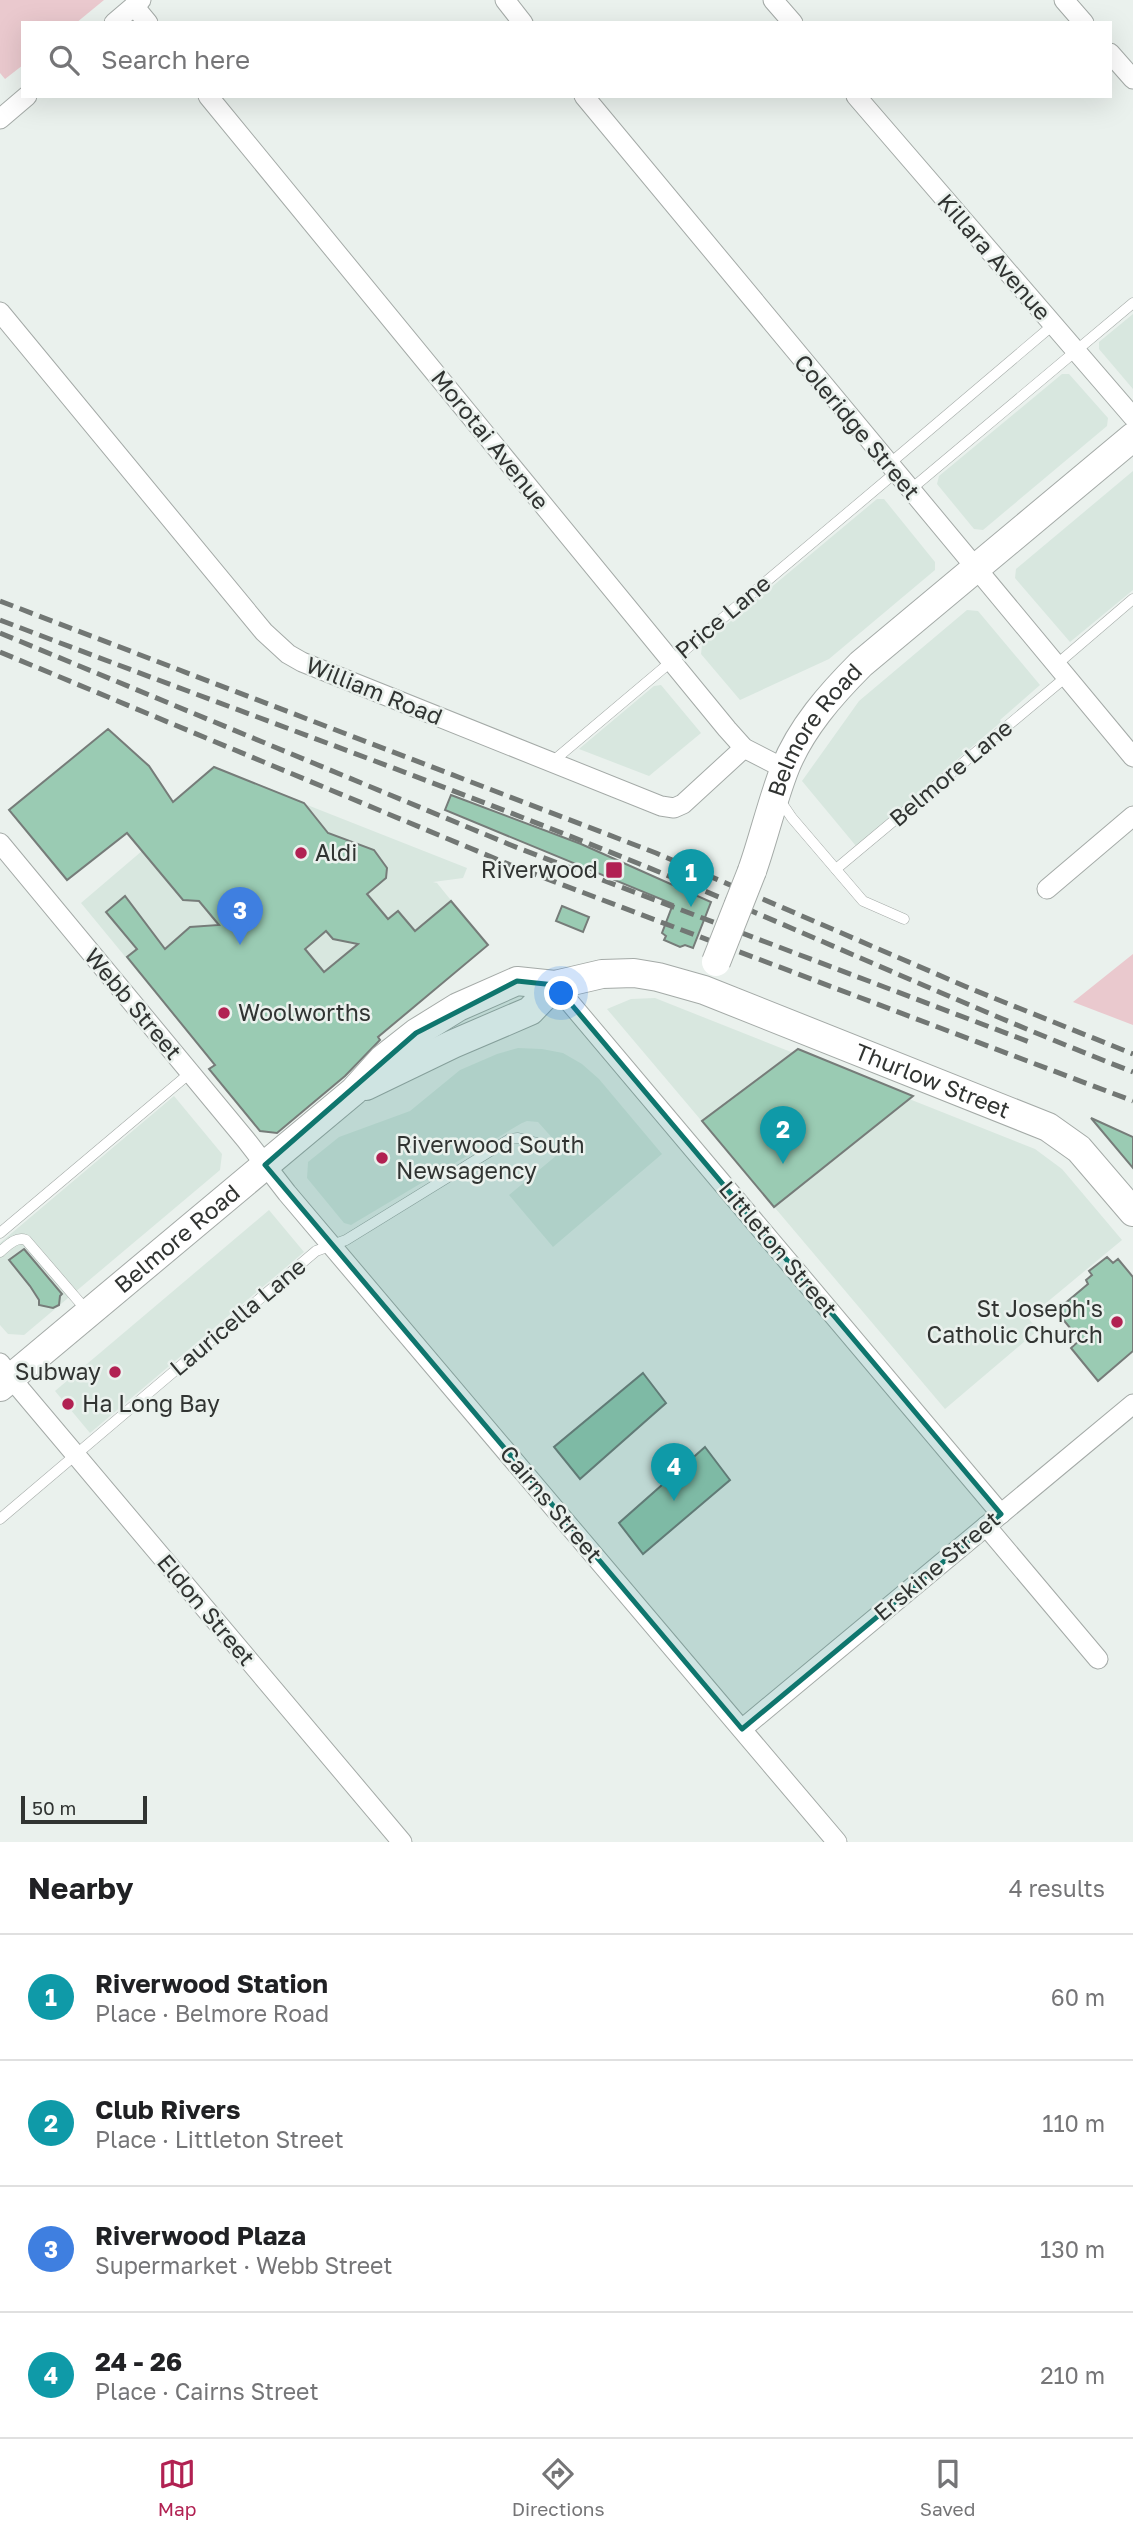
<!DOCTYPE html>
<html lang="en">
<head>
<meta charset="utf-8">
<style>
  body { margin:0; font-family:"Golos Text",sans-serif; background:#f6f6f6; color:#202124 }
  .scale { position:absolute; left:21px; bottom:18px; width:126px; box-sizing:border-box; padding-left:7px; border:4px solid #313432; border-top:0; font-size:19px; line-height:24px; white-space:nowrap; color:#313432; -webkit-text-stroke:5px #eaf1ed; paint-order:stroke }
  .you { position:absolute; left:562px; top:994px; width:24px; height:24px; margin:-18px; border:5px solid #fff; border-radius:50%; background:#1a73e8; box-shadow:0 0 0 10px #1a73e833 }
  .badge { display:grid; place-items:center; width:46px; height:46px; border-radius:50%; background:#b12152; color:#fff; font-size:23px; font-weight:700 }
  .pin { position:absolute; translate:-50% -58px; filter:drop-shadow(0 2px 4px #0008) }
  .pin::after { content:''; position:absolute; top:37px; width:24px; height:21px; background:inherit; clip-path:polygon(0 0,100% 0,50% 100%) }
  .list { margin:0; padding:0; list-style:none }
  h2 { display:flex; justify-content:space-between; align-items:center; height:91px; margin:0; padding:0 28px; font-size:30px }
  h2 small { font-size:23px; font-weight:400; color:#757577 }
  .list li { display:grid; grid-template-columns:46px 1fr auto; gap:21px; align-items:center; box-sizing:border-box; height:126px; padding:0 28px; border-top:2px solid #e0e0e0 }
  .list b { display:block; font-size:26px; white-space:nowrap }
  .list p { margin:0; font-size:23px; white-space:nowrap; color:#757577 }
  .list em { font-size:23px; font-style:normal; color:#757577 }
  .icon { flex:none; width:38px; height:38px; fill:none; stroke:currentColor; stroke-width:2; stroke-linecap:round; stroke-linejoin:round }
  .map { position:relative; flex:none; width:1133px; height:1842px; overflow:hidden }
  .search { position:absolute; background:#fff; box-shadow:0 7px 28px #0002; left:21px; right:21px; top:21px; height:77px; display:flex; align-items:center; gap:18px; box-sizing:border-box; padding:0 24px; border-radius:0px; color:#757577; font-size:26px }
  .sheet { height:595px; background:#fff }
  nav { display:flex; justify-content:space-around; align-items:center; box-sizing:border-box; height:98px; border-top:2px solid #e0e0e0; background:#fff; font-size:19px; color:#757577 }
  nav a { display:grid; justify-items:center; gap:4px }
  nav .on { color:#b12152 }
  .map>svg:first-child { display:block }
  .built { fill:#d8e7df }
  .green { fill:#eac9ce }
  .building { fill:#9acbb3; stroke:#767c79; stroke-width:2; fill-rule:evenodd }
  .lines { fill:none; stroke-linecap:round; stroke-linejoin:round }
  .lane-casing { stroke:#a4aaa7; stroke-width:11 }
  .street-casing { stroke:#a4aaa7; stroke-width:21 }
  .secondary-casing { stroke:#a4aaa7; stroke-width:30 }
  .lane { stroke:#fff; stroke-width:10 }
  .street { stroke:#fff; stroke-width:19 }
  .secondary { stroke:#fff; stroke-width:28 }
  .rail { stroke:#727774; stroke-width:5; stroke-dasharray:14 7; stroke-linecap:butt }
  .secondary-bridge-casing { stroke:#a4aaa7; stroke-width:30; stroke-linecap:butt }
  .secondary-bridge { stroke:#fff; stroke-width:28 }
  .marked { fill:#0f766e; fill-opacity:0.2; stroke:#0f766e; stroke-width:5; stroke-linejoin:round }
  .poi-dot { fill:#b12152; stroke:#eaf1ed; stroke-width:2.5 }
  .labels { text-anchor:middle; stroke-width:5; stroke-linejoin:round; paint-order:stroke }
  .street-label { font-size:23px; fill:#313432; stroke:#eaf1ed }
  .poi-label { font-size:23px; fill:#313432; stroke:#eaf1ed; text-anchor:start }
</style>
</head>
<body>
<div class="map">
<svg width="1133" height="1842" viewBox="0 0 1133 1842">
  <rect width="100%" height="100%" fill="#eaf1ed"/>
  <g class="built">
    <path d="M1133,314V389L1099,349V342Z"/>
    <path d="M1062,374H1069L1108,418L1107,426L983,530L974,529L937,484L939,476Z"/>
    <path d="M1133,471V590L1070,642L1015,578L1016,569Z"/>
    <path d="M877,499H884L935,562V570L829,659L740,700L701,654L702,645Z"/>
    <path d="M967,610L978,611L1040,685L1000,720L1001,722L856,846L802,781L859,701Z"/>
    <path d="M661,685L701,733L649,776L579,749L654,686Z"/>
    <path d="M231,775L467,868L463,878L433,882L437,883L483,940L263,1124L81,903Z"/>
    <path d="M655,998L1035,1149L1062,1169L1122,1240L1028,1318L1038,1330L945,1409L607,1009L631,999Z"/>
    <path d="M518,1048L542,1049L563,1053L582,1064L599,1079L662,1154L553,1247L509,1195L563,1150L538,1122L527,1121L522,1123L351,1225L344,1223L307,1178L308,1162L339,1137L410,1111L460,1070L497,1054Z"/>
    <path d="M174,1096L222,1154L220,1170L24,1335L8,1334L0,1325V1243Z"/>
    <path d="M269,1210L304,1252L90,1433L55,1391Z"/>
  </g>
  <g class="green">
    <path d="M0,0H104L76,23H23V65L5,79L0,73Z"/>
    <path d="M1133,954V1025L1073,1002Z"/>
  </g>
  <g class="building">
    <path d="M108,729L149,766L173,802L214,767L304,803L328,833L374,850L387,868L386,878L367,894L388,919L398,911L415,931L451,901L488,945L378,1037L380,1040L345,1076L277,1133L260,1131L209,1069L215,1065L127,957L137,949L106,912L125,896L165,949L190,927L219,925L199,901L183,900L127,833L67,880L9,810ZM326,931L333,939L358,944L324,972L305,949Z"/>
    <path d="M451,795L581,844L711,902L693,948L685,945L680,947L664,940L666,936L662,933L673,904L445,810Z"/>
    <path d="M562,906L589,917L583,932L556,921Z"/>
    <path d="M798,1049L913,1096L774,1207L702,1121Z"/>
    <path d="M1091,1118L1133,1137V1168Z"/>
    <path d="M24,1249L62,1294L60,1296L59,1305L53,1308L39,1305V1300L30,1286L9,1260Z"/>
    <path d="M1107,1257L1113,1263L1118,1259L1133,1277V1351L1098,1381L1071,1348L1080,1340L1056,1311L1088,1284L1086,1280L1092,1275L1089,1271Z"/>
    <path d="M643,1373L666,1403L580,1479L554,1447Z"/>
    <path d="M705,1447L730,1480L643,1554L619,1523Z"/>
  </g>
  <g class="lines">
    <g class="lane-casing">
      <g id="lane">
        <path d="M888,465L1053,325"/>
        <path d="M910,490L1133,303"/>
        <path d="M1056,665L1133,599"/>
        <path d="M552,762L895,473"/>
        <path d="M779,799L792,818L863,901L904,919"/>
        <path d="M836,869L1066,677"/>
        <path d="M0,1233L190,1073"/>
        <path d="M0,1252C7,1246 16,1236 26,1240L88,1312"/>
        <path d="M0,1519L316,1251L346,1240L510,1139L518,1138L537,1143"/>
      </g>
    </g>
    <g class="street-casing">
      <g id="street">
        <path d="M505,0L523,23"/>
        <path d="M773,0L793,23"/>
        <path d="M1064,0L1084,23"/>
        <path d="M134,6L148,23"/>
        <path d="M114,23L141,0"/>
        <path d="M1110,53L1133,79"/>
        <path d="M208,96L727,729L744,748L785,769"/>
        <path d="M584,96L1133,757"/>
        <path d="M856,96L1133,417"/>
        <path d="M0,119L27,96"/>
        <path d="M0,312L264,632L288,654L302,662L661,806L674,808L683,804L744,748"/>
        <path d="M0,843L246,1140L287,1193L837,1842"/>
        <path d="M1047,889L1133,816"/>
        <path d="M555,985L1001,1514"/>
        <path d="M0,1363L21,1390L402,1842"/>
        <path d="M986,1526L1098,1659"/>
        <path d="M742,1729L1133,1404"/>
      </g>
    </g>
    <g class="secondary-casing">
      <g id="secondary">
        <path id="s1" d="M752,871C764,837 772,801 785,768C801,728 831,694 861,664L1133,437"/>
        <path d="M366,1086L453,1044L530,1011L555,985"/>
        <path id="s2" d="M0,1387L354,1091L383,1059L416,1033L458,1007L517,981L555,985L602,974L634,973L658,977L704,990L1048,1127L1079,1149L1133,1212"/>
      </g>
    </g>
    <use href="#lane" class="lane"/>
    <use href="#street" class="street"/>
    <use href="#secondary" class="secondary"/>
    <g class="rail">
      <path d="M0,601L656,853L969,988L1133,1054"/>
      <path d="M0,620C216,703 433,780 647,867C810,934 969,1008 1133,1072"/>
      <path d="M0,633L518,848L1032,1043"/>
      <path d="M0,652L513,866L1133,1101"/>
    </g>
    <g class="secondary-bridge-casing">
      <path id="secondary-bridge" d="M716,962L752,871"/>
    </g>
    <use href="#secondary-bridge" class="secondary-bridge"/>
  </g>
  <path class="marked" d="M517,981L555,985L1001,1514L742,1729L265,1165L416,1033Z"/>
  <g class="poi-dot">
    <circle cx="301" cy="853" r="7"/>
    <rect x="605" y="861" width="18" height="18" rx="3.5"/>
    <circle cx="224" cy="1013" r="7"/>
    <circle cx="382" cy="1158" r="7"/>
    <circle cx="1117" cy="1322" r="7"/>
    <circle cx="115" cy="1372" r="7"/>
    <circle cx="68" cy="1404" r="7"/>
  </g>
  <g class="labels">
    <g class="street-label">
      <text transform="translate(994 257) rotate(49)" y="8">Killara Avenue</text>
      <text transform="translate(857 427) rotate(50)" y="8">Coleridge Street</text>
      <text transform="translate(490 440) rotate(51)" y="8">Morotai Avenue</text>
      <text transform="translate(723 617) rotate(-40)" y="8">Price Lane</text>
      <text transform="translate(374 691) rotate(22)" y="8">William Road</text>
      <text dy="8" stroke="none"><textPath href="#s1" startOffset="156">Belmore Road</textPath></text>
      <text transform="translate(951 773) rotate(-40)" y="8">Belmore Lane</text>
      <text transform="translate(133 1004) rotate(50)" y="8">Webb Street</text>
      <text dy="8" stroke="none"><textPath href="#s2" startOffset="1097">Thurlow Street</textPath></text>
      <text dy="8" stroke="none"><textPath href="#s2" startOffset="231">Belmore Road</textPath></text>
      <text transform="translate(778 1249) rotate(50)" y="8">Littleton Street</text>
      <text transform="translate(238 1317) rotate(-40)" y="8">Lauricella Lane</text>
      <text transform="translate(551 1504) rotate(50)" y="8">Cairns Street</text>
      <text transform="translate(937 1566) rotate(-40)" y="8">Erskine Street</text>
      <text transform="translate(206 1610) rotate(50)" y="8">Eldon Street</text>
    </g>
    <g class="poi-label">
      <text x="315" y="861">Aldi</text>
      <text x="598" y="878" text-anchor="end">Riverwood</text>
      <text x="238" y="1021">Woolworths</text>
      <text x="396" y="1153">Riverwood South<tspan x="396" dy="26">Newsagency</tspan></text>
      <text x="1103" y="1317" text-anchor="end">St Joseph's<tspan x="1103" dy="26">Catholic Church</tspan></text>
      <text x="101" y="1380" text-anchor="end">Subway</text>
      <text x="82" y="1412">Ha Long Bay</text>
    </g>
  </g>
</svg>
<div class="scale">50 m</div>
<div class="you"></div>
<div class="pin badge" style="left:691px;top:907px;background:#0f9aa8">1</div>
<div class="pin badge" style="left:783px;top:1164px;background:#0f9aa8">2</div>
<div class="pin badge" style="left:240px;top:945px;background:#3f7fe0">3</div>
<div class="pin badge" style="left:674px;top:1501px;background:#0f9aa8">4</div>
<div class="search"><svg class="icon" aria-label="search" viewBox="0 0 24 24"><circle cx="10" cy="10" r="6"/><path d="M15 15l6 6"/></svg>Search here</div>
</div>
<section class="sheet">
<h2>Nearby<small>4 results</small></h2>
<ul class="list">
<li><span class="badge" style="background:#0f9aa8">1</span><div><b>Riverwood Station</b><p>Place · Belmore Road</p></div><em>60 m</em></li>
<li><span class="badge" style="background:#0f9aa8">2</span><div><b>Club Rivers</b><p>Place · Littleton Street</p></div><em>110 m</em></li>
<li><span class="badge" style="background:#3f7fe0">3</span><div><b>Riverwood Plaza</b><p>Supermarket · Webb Street</p></div><em>130 m</em></li>
<li><span class="badge" style="background:#0f9aa8">4</span><div><b>24 - 26</b><p>Place · Cairns Street</p></div><em>210 m</em></li>
</ul>
</section>
<nav>
<a class="on"><svg class="icon" aria-label="map" viewBox="0 0 24 24"><path d="M3 6l6-2 6 2 6-2v14l-6 2-6-2-6 2zM9 4v14M15 6v14"/></svg>Map</a>
<a><svg class="icon" aria-label="directions" viewBox="0 0 24 24"><path d="M12 3l9 9-9 9-9-9zM9 14v-3h6M13 9l2 2-2 2"/></svg>Directions</a>
<a><svg class="icon" aria-label="saved" viewBox="0 0 24 24"><path d="M7 4h10v16l-5-4-5 4z"/></svg>Saved</a>
</nav>
</body>
</html>
